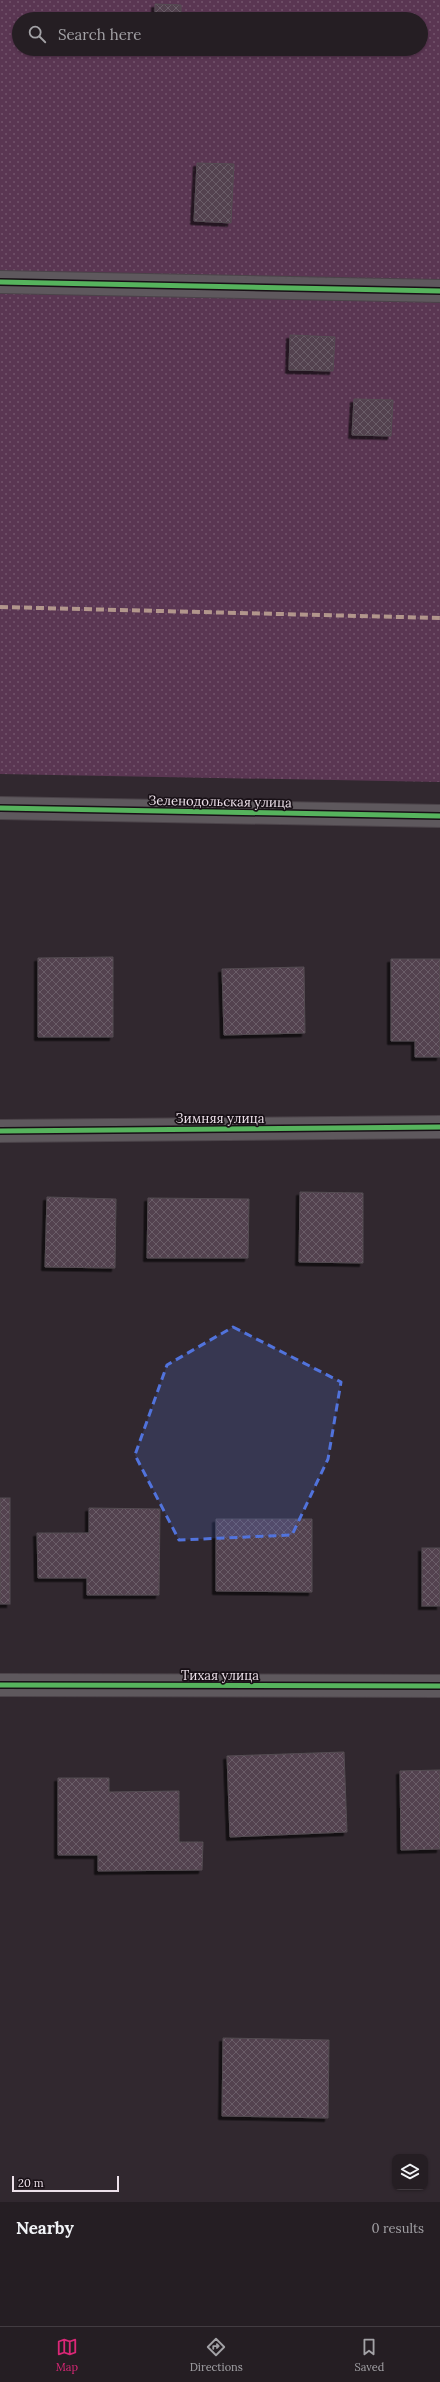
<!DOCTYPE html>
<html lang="en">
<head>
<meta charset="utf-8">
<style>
  body { margin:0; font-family:Lora,serif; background:#2d272b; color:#f1f3f6 }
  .controls { position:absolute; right:12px; bottom:12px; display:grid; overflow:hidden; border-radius:8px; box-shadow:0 1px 3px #0004 }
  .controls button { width:36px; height:36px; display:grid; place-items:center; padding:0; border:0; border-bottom:1px solid #423c41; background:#251e23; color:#f1f3f6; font:20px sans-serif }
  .scale { position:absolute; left:12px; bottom:10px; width:107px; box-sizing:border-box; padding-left:4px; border:2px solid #ede1ea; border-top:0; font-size:11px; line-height:14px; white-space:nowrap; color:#ede1ea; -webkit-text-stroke:3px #181016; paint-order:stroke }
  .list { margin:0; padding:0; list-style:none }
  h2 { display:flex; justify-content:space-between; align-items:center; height:52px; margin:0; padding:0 16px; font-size:17px }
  h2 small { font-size:13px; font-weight:400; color:#a3a2a6 }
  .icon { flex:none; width:22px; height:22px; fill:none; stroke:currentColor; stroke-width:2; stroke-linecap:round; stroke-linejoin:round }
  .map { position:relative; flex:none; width:440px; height:2202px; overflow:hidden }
  .search { position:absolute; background:#251e23; box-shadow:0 1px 3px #0004; left:12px; right:12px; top:12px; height:44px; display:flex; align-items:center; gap:10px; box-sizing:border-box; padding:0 14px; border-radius:22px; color:#a3a2a6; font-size:15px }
  .sheet { height:124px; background:#251e23 }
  nav { display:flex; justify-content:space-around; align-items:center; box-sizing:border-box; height:56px; border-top:1px solid #423c41; background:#251e23; font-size:11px; color:#a3a2a6 }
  nav a { display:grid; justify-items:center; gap:2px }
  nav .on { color:#db2777 }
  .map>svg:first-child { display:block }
  .garden { fill:url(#garden-dots); fill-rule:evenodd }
  .building { fill:url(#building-cross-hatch); stroke:#544c52; filter:url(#shadow) }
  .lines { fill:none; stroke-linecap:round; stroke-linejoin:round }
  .minor-casing { stroke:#4b4349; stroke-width:24 }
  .minor { stroke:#5e585d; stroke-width:22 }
  .quiet { stroke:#b2968c; stroke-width:4; stroke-dasharray:8 4; stroke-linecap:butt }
  .cycleway-casing { stroke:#181016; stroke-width:8 }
  .cycleway { stroke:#56b35d; stroke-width:5 }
  .marked { fill:#5173dc; fill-opacity:0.2; stroke:#5173dc; stroke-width:3; stroke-dasharray:8 5; stroke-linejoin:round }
  .labels { text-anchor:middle; stroke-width:3.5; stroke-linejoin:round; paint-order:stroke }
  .street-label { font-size:13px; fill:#ede1ea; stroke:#181016 }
</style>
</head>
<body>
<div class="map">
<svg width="440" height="2202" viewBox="0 0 440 2202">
  <defs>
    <pattern id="garden-dots" width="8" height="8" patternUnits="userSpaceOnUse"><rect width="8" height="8" fill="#5a3652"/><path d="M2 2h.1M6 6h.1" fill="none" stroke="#72536b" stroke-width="1.8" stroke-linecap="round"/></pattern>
    <pattern id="building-cross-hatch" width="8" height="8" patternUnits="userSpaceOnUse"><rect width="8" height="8" fill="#52424f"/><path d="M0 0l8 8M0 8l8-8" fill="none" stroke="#6b5d68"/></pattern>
    <filter id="shadow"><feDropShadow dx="-3.5" dy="3.5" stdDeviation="0" flood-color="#0009"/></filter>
  </defs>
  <rect width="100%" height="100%" fill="#31282f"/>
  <path class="garden" d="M0,0H440V782L0,774ZM19,19H421V49H19Z"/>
  <g class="building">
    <path d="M155,4L181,5V19H155Z"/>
    <path d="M197,163L234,164L231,223L194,221Z"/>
    <path d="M290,335L335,337L333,371L289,370Z"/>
    <path d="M354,399L393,400L391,436L352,435Z"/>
    <path d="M113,957V1037H38V958Z"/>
    <path d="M391,959H440V1057H415V1041H391Z"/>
    <path d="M304,967L305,1033L224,1035L222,969Z"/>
    <path d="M300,1192L363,1193V1263L299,1262Z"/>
    <path d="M47,1197L116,1199L115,1268L45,1267Z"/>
    <path d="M148,1198L249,1199L248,1258H147Z"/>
    <rect x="0" y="1498" width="10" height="106"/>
    <path d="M89,1508L160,1509L159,1595H87V1578H38L37,1533H89Z"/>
    <path d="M216,1519H312V1592L216,1591Z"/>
    <rect x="422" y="1548" width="18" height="58"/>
    <path d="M344,1752L347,1832L230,1837L227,1756Z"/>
    <path d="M440,1770V1849L401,1850L400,1771Z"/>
    <path d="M58,1778H109V1792L179,1791V1842H203L202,1870L98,1871V1855H58Z"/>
    <path d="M223,2038L329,2040L328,2118L222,2116Z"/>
  </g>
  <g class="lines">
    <g class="minor-casing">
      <g id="minor">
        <path d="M0,282L440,291"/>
        <path d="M0,808L440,816"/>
        <path d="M0,1131L440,1127"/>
        <path d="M0,1685L440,1686"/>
      </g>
    </g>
    <use href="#minor" class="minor"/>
    <path class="quiet" d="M0,607L440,618"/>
    <g class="cycleway-casing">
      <g id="cycleway">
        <path d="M0,282L440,291"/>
        <path d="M0,808L440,816"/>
        <path d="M0,1131L440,1127"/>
        <path d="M0,1685L440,1686"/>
      </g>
    </g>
    <use href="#cycleway" class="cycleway"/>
  </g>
  <path class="marked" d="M233,1327L341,1382L328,1459L292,1535L179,1540L135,1455L167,1365Z"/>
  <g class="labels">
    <g class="street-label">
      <text transform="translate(220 801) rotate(1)" y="5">Зеленодольская улица</text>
      <text x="220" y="1123">Зимняя улица</text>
      <text x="220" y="1680">Тихая улица</text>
    </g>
  </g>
</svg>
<div class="controls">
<button><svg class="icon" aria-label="layers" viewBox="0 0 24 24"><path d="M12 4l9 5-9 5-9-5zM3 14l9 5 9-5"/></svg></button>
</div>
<div class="scale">20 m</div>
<div class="search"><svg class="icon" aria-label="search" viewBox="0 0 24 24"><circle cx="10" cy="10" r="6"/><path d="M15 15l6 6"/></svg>Search here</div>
</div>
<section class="sheet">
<h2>Nearby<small>0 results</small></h2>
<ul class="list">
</ul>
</section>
<nav>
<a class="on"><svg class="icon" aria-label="map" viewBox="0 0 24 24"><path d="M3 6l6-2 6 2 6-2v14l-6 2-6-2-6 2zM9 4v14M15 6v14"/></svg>Map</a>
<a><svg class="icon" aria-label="directions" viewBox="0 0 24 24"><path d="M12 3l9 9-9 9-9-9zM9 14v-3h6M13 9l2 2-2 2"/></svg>Directions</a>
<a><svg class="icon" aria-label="saved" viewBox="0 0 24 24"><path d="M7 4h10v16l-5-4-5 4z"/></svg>Saved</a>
</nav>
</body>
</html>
